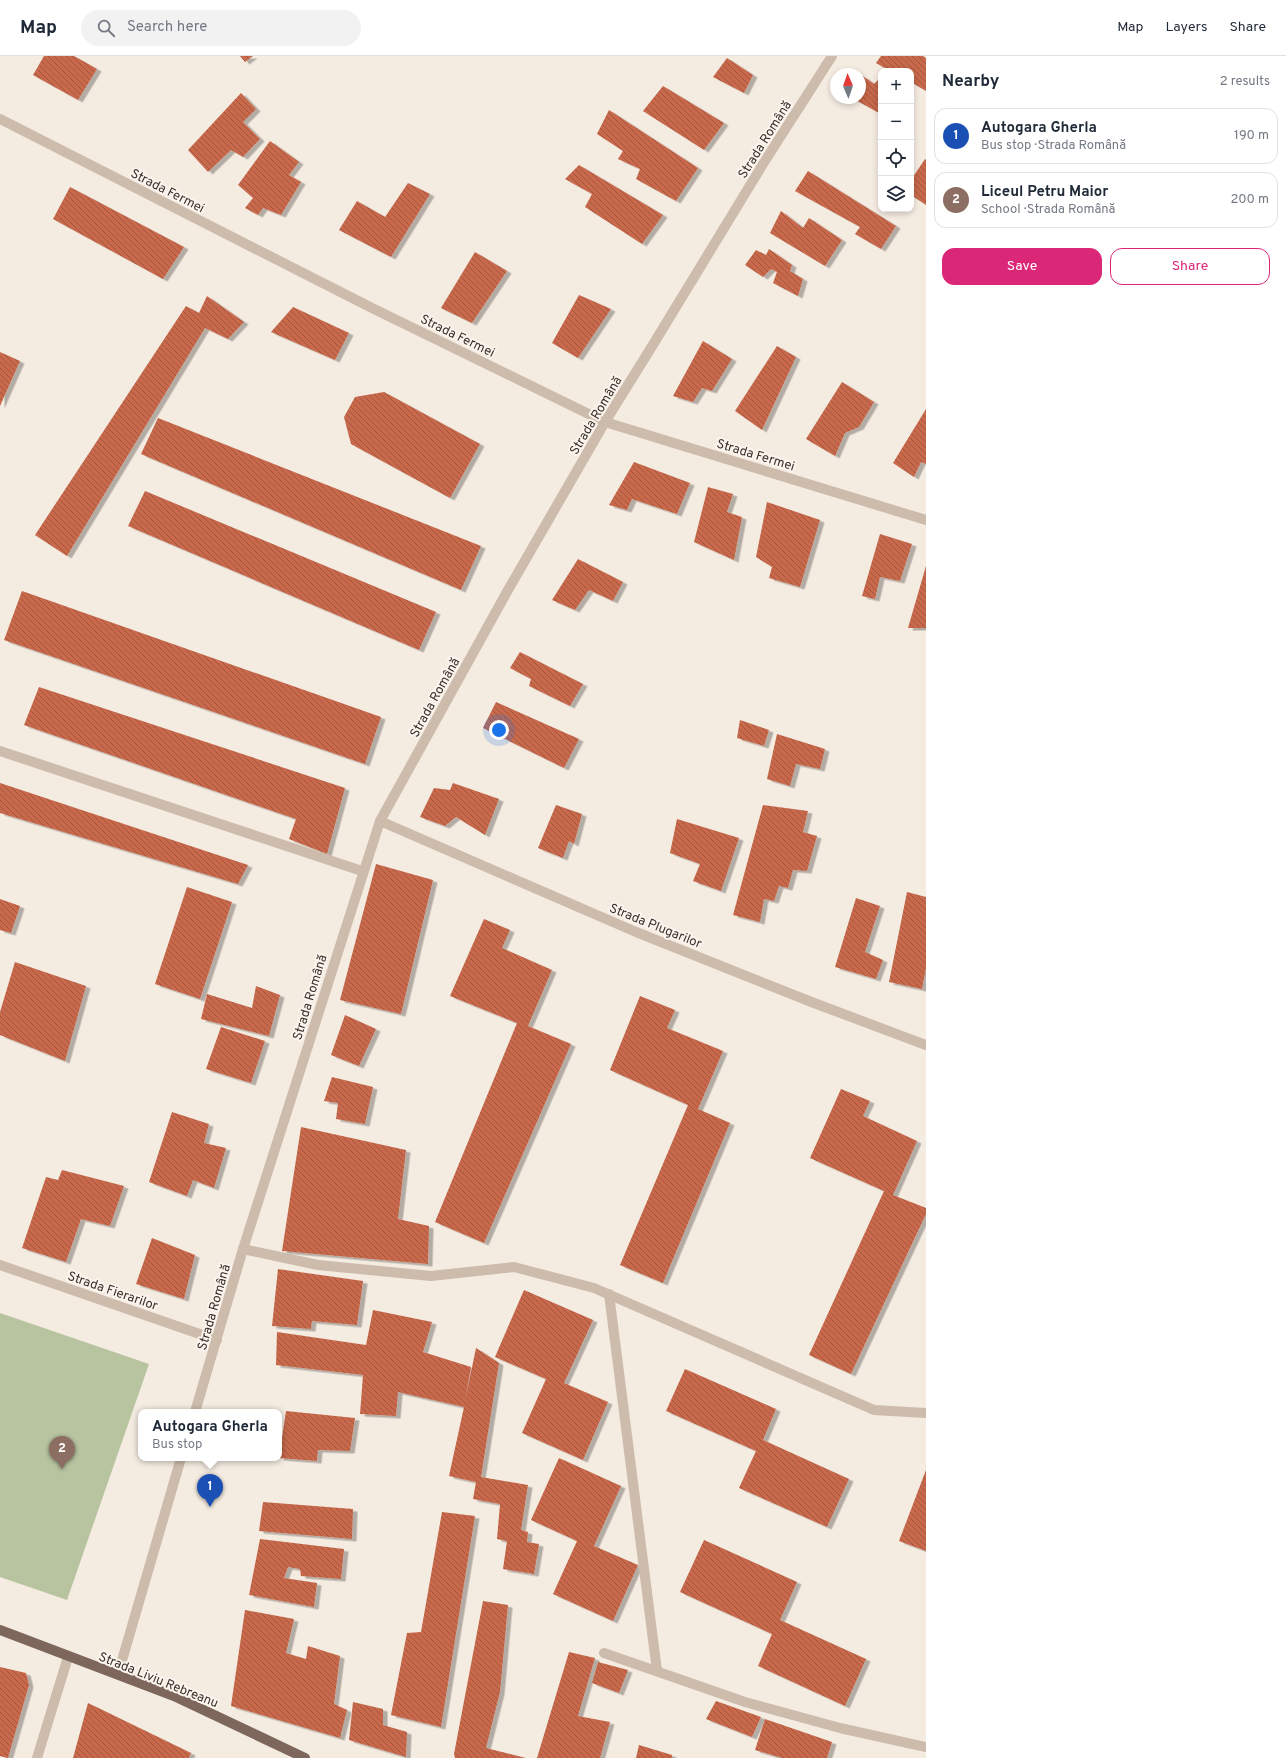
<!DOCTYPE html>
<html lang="en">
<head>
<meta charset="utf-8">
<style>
  body { margin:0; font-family:Overpass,sans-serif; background:#f2f2f3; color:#1f2937 }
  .controls { position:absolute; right:12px; top:12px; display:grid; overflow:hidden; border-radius:8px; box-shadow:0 2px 6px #0003 }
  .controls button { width:36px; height:36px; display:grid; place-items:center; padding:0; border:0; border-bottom:1px solid #e0e1e3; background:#fff; color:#1f2937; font:20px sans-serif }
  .compass { position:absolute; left:830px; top:12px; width:36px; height:36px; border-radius:50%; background:#fff; box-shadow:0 2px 6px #0003; rotate:358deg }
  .you { position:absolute; left:499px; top:674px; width:14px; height:14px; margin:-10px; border:3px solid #fff; border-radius:50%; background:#1a73e8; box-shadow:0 0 0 6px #1a73e833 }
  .badge { display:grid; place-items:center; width:26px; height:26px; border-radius:50%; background:#db2777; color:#fff; font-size:13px; font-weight:700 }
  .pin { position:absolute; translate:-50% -33px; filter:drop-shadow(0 1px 2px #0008) }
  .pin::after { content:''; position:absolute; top:21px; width:14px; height:12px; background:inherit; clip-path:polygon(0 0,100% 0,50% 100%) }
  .popup { position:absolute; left:138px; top:1353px; width:144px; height:52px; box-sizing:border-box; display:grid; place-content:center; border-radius:8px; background:#fff; filter:drop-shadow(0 1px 3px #0005); font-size:13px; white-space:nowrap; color:#747a83 }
  .popup b { font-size:15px; color:#1f2937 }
  .popup::after { content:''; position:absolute; left:50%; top:100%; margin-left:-8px; border:8px solid transparent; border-top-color:#fff }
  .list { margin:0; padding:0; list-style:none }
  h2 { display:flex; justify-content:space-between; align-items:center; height:52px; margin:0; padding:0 16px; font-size:17px }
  h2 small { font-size:13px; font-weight:400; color:#747a83 }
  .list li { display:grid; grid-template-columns:26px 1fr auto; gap:12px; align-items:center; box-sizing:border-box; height:56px; margin:0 8px 8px; padding:0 8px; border:1px solid #e0e1e3; border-radius:12px }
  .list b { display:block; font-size:15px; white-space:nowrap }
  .list p { margin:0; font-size:13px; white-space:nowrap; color:#747a83 }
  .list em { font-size:13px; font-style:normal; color:#747a83 }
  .actions { display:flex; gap:8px; padding:12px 16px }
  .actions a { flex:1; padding:9px 0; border:1px solid #db2777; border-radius:12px; text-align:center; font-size:14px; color:#db2777 }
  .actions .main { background:#db2777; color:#fff }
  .icon { flex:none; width:22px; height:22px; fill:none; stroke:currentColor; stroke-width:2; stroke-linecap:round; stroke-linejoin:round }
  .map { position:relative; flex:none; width:926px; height:1702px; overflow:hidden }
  header { display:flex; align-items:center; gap:24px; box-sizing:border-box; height:56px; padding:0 20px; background:#fff; border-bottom:1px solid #e0e1e3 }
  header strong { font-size:19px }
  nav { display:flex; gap:22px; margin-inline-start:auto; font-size:14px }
  .search { width:280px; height:36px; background:#f2f2f3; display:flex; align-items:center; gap:10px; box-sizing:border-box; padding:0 14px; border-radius:22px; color:#747a83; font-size:15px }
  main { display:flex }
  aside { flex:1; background:#fff }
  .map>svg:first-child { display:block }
  .grass { fill:#b8c4a0 }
  .building { fill:url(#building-back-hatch); filter:url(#shadow) }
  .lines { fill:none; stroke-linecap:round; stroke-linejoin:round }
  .minor { stroke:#cdbbac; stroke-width:10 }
  .major { stroke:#7d675c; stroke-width:10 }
  .labels { text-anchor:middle; stroke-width:4; stroke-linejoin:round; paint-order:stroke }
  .street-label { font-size:13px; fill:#3b302b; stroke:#fbf5ee }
</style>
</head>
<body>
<header>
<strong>Map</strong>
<div class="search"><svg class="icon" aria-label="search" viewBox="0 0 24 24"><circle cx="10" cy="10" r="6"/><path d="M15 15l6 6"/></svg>Search here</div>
<nav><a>Map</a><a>Layers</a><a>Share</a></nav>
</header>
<main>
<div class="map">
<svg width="926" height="1702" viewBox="0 0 926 1702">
  <defs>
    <pattern id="building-back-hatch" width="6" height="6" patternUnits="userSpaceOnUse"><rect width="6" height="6" fill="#c8694b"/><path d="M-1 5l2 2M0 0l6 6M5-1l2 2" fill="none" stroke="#a4573f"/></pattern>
    <filter id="shadow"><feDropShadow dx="4.5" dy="2.5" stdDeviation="0" flood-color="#0004"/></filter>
  </defs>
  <rect width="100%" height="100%" fill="#f4ebe1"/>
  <path class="grass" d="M0,1257L149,1308L67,1544L0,1521Z"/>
  <g class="building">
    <path d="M44,0H74L97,13L78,44L33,19Z"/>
    <path d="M240,0H253L245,6Z"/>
    <path d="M881,0H923L926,2V35L911,26V15H890L876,7Z"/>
    <path d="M727,2L753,19L744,37L713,21Z"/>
    <path d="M863,20L874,28L881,21V58L852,42H860V26Z"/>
    <path d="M663,30L724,67L704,94L643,55Z"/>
    <path d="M241,37L256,53L243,66L260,83L243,101L231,94L208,116L188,94Z"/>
    <path d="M609,54L698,112L676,145L636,123L640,113L618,103L623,95L597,78Z"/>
    <path d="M270,85L299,106L289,119L301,126L281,159L263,152L258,159L245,152L253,142L238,129Z"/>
    <path d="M925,103L926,104V149L911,139V124Z"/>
    <path d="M579,109L663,159L642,188L585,151L592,138L565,123Z"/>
    <path d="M808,115L896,170L881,193L855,178L860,171L795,135Z"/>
    <path d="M408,127L430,138L391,201L339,174L357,145L385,161Z"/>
    <path d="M70,131L184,191L163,223L53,163Z"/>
    <path d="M781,155L803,172L809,162L842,184L825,210L770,177Z"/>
    <path d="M769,193L792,209L790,215L803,223L798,240L773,227L777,216L771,213L763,221L745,209L756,194L766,199Z"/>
    <path d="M475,196L507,215L472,267L441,252Z"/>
    <path d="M579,239L611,253L578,302L552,287Z"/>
    <path d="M207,240L244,266L228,283L205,272L67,500L35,479L186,250L199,257Z"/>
    <path d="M293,251L349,277L335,304L271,276Z"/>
    <path d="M703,285L732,303L712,335L702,332L693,346L673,340Z"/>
    <path d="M777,290L796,301L762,374L735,355Z"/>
    <path d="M0,296L20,305L0,350Z"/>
    <path d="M842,326L874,346L859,371L845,377L835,400L806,383Z"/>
    <path d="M384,336L480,388L450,442L351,388L344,361L355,341Z"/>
    <path d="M926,353V408L921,406L914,421L893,407Z"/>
    <path d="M158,362L481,490L461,534L141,398Z"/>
    <path d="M634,406L690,427L677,458L632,443L627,454L609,449Z"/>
    <path d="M708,431L733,438L727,456L742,461L734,504L694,486Z"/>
    <path d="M145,435L436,556L419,594L128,470Z"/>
    <path d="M767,446L820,464L800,531L769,522L772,511L756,501Z"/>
    <path d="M880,478L912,488L900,525L880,521L875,543L862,540Z"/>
    <path d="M578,503L623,526L613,545L589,534L575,554L552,544Z"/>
    <path d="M926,510V572H908Z"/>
    <path d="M22,535L381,661L365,708L4,584Z"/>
    <path d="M520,596L583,628L570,650L529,630L531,623L510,612Z"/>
    <path d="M39,631L345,732L327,798L289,783L296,763L24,669Z"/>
    <path d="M496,646L579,683L564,712L483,672Z"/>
    <path d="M740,664L769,674L764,690L737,682Z"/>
    <path d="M777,678L825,693L820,713L796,708L790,730L767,723Z"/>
    <path d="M0,727L248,809L238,828L0,757Z"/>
    <path d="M453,727L499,743L485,779L456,761L445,770L420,761L434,732L450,734Z"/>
    <path d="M556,749L582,758L574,788L569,785L563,802L538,792Z"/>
    <path d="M763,749L808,755L803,776L817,780L807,815L793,814L788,832L779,830L774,845L764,843L760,866L733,859Z"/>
    <path d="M677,763L739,782L721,835L693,825L700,808L670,797Z"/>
    <path d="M376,808L433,824L401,958L340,944Z"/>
    <path d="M187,831L232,846L200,943L155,928Z"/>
    <path d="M907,836L926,841V912L922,933L889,926Z"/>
    <path d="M856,842L880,850L865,896L883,904L876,923L835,911Z"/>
    <path d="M0,843L20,850L11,877L0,874Z"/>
    <path d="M484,863L510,874L502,892L552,914L528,970L571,988L484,1187L435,1166L517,967L450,940Z"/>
    <path d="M15,906L86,930L65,1005L0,979V956Z"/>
    <path d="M256,930L280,939L269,980L201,963L207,938L252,952Z"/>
    <path d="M640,940L675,954L667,972L723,995L698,1053L730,1067L663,1227L620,1209L688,1049L610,1014Z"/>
    <path d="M345,959L376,973L359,1010L331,999Z"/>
    <path d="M221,971L265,985L251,1027L206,1013Z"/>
    <path d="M332,1021L373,1031L365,1068L336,1063L338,1047L324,1045Z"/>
    <path d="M841,1033L870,1045L863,1060L917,1085L893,1139L926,1152V1158L851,1318L809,1299L884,1135L810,1102Z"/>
    <path d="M172,1056L209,1068L204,1087L226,1092L214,1132L193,1124L187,1140L149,1126Z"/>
    <path d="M301,1071L406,1094L398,1163L429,1170L428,1208L282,1195Z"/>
    <path d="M62,1114L124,1130L110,1170L81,1163L66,1206L22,1192L46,1121L58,1124Z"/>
    <path d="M152,1182L195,1199L184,1243L136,1228Z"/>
    <path d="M278,1213L363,1225L357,1269L312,1265L311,1273L272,1270Z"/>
    <path d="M524,1234L593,1264L564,1327L608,1346L583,1404L522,1377L546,1323L495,1301Z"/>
    <path d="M373,1254L432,1266L423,1296L471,1311L465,1345L476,1292L499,1307L481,1421L528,1429L521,1474L528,1476L527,1486L539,1488L534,1518L503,1513L507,1485L497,1483L500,1448L473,1443L476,1426L449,1420L464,1351L398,1336L396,1360L360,1358L363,1319L276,1309L277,1276L366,1289Z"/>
    <path d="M685,1313L776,1353L763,1384L849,1423L827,1471L739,1432L756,1395L666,1355Z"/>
    <path d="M286,1355L355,1362L350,1395L318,1394L317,1405L279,1402Z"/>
    <path d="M559,1402L621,1430L594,1490L638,1509L613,1565L553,1538L577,1485L531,1464Z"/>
    <path d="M926,1414V1495L899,1485Z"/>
    <path d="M263,1446L353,1453L352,1483L259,1475Z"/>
    <path d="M442,1456L475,1460L441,1671L391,1659L407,1577L421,1576Z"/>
    <path d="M260,1483L344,1493L341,1523L301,1520L300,1513L288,1511L284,1522L317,1527L314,1551L249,1539Z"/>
    <path d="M704,1484L797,1526L780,1564L866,1603L845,1650L758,1610L772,1578L680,1536Z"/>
    <path d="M483,1545L508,1549L500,1636L486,1692L526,1702H455L454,1698Z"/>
    <path d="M245,1554L294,1563L286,1597L306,1603L308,1590L340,1600L334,1648L347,1654L340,1682L231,1650Z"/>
    <path d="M569,1596L595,1602L578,1660L610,1666L600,1702H537Z"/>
    <path d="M598,1606L628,1614L619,1637L592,1627Z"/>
    <path d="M0,1611L26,1617L29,1629L8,1702L0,1700Z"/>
    <path d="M716,1645L761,1661L752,1681L706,1663Z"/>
    <path d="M353,1646L383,1653V1669L407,1676L406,1701L349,1684Z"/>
    <path d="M88,1647L191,1697L189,1702H73Z"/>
    <path d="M765,1663L832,1686L827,1702H782L755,1694Z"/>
    <path d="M639,1689L672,1699V1702H636Z"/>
  </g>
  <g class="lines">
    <g class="minor">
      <path d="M0,63L372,252L605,366L926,464"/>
      <path d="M0,695L362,815"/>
      <path d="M380,765L636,876L814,947L926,989"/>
      <path d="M243,1193L318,1209L431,1220L514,1211L594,1232L874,1354L926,1357"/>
      <path d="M0,1209L217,1284"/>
      <path d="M609,1238L657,1615"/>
      <path d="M195,1356L243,1193L380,765L508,534L605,366L654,287L763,108L832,0"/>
      <path d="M604,1597L745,1646L840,1672L926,1691"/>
      <path d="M118,1618L181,1402"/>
      <path d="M37,1702L68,1601"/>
    </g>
    <path class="major" d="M0,1574L174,1640L305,1702"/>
  </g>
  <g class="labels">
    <g class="street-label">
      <text transform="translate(764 83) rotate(-58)" y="5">Strada Română</text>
      <text transform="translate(168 134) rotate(27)" y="5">Strada Fermei</text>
      <text transform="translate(458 279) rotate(26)" y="5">Strada Fermei</text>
      <text transform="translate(595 359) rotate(-59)" y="5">Strada Română</text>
      <text transform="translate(756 398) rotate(17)" y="5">Strada Fermei</text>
      <text transform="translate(434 641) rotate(-61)" y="5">Strada Română</text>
      <text transform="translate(656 869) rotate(22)" y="5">Strada Plugarilor</text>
      <text transform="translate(309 941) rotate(-73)" y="5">Strada Română</text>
      <text transform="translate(113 1234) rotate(19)" y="5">Strada Fierarilor</text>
      <text transform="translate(213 1251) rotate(-74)" y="5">Strada Română</text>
      <text transform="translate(159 1623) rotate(22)" y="5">Strada Liviu Rebreanu</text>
    </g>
  </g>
</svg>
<div class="controls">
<button>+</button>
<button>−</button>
<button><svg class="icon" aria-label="locate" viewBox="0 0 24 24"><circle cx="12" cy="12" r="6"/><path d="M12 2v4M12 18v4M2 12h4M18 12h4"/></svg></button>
<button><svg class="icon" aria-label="layers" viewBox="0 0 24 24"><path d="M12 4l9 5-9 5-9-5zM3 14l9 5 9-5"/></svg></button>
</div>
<svg class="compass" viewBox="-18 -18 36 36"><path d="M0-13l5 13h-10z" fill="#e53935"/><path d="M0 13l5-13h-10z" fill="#747a83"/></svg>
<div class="you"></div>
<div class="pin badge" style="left:210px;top:1451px;background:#1a4fb4">1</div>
<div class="popup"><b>Autogara Gherla</b>Bus stop</div>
<div class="pin badge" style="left:62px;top:1413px;background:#8d6e63">2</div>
</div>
<aside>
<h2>Nearby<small>2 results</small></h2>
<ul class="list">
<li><span class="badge" style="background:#1a4fb4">1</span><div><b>Autogara Gherla</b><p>Bus stop · Strada Română</p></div><em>190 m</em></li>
<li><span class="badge" style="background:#8d6e63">2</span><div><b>Liceul Petru Maior</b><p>School · Strada Română</p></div><em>200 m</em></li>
</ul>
<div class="actions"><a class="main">Save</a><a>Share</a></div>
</aside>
</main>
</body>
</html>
